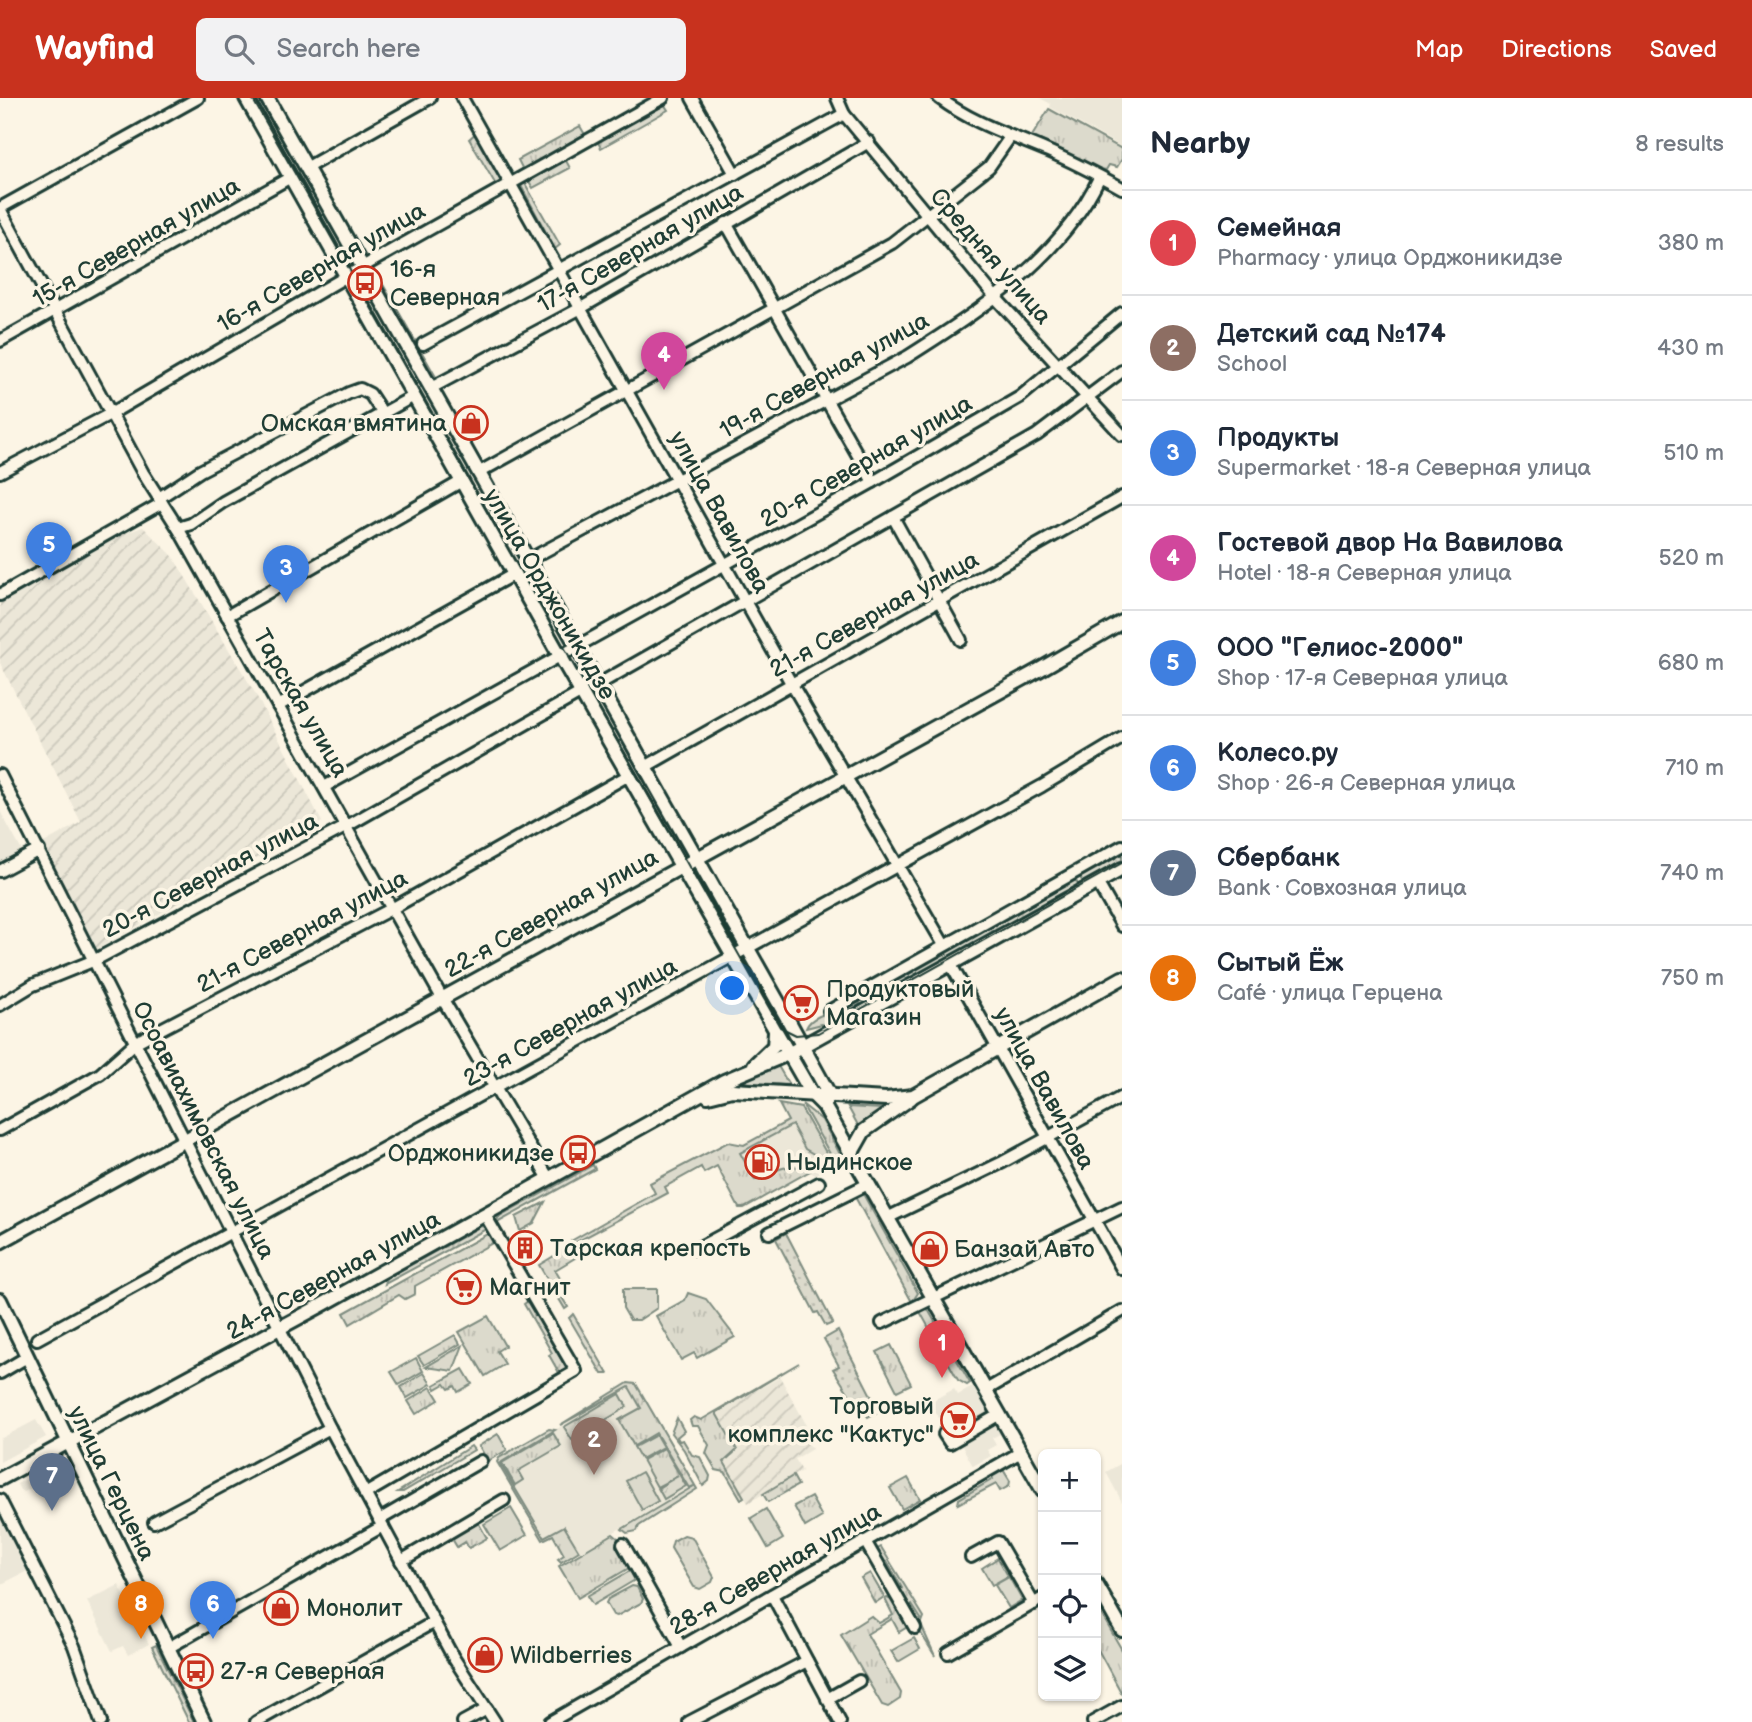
<!DOCTYPE html>
<html lang="en">
<head>
<meta charset="utf-8">
<style>
  body { margin:0; font-family:"Balsamiq Sans",sans-serif; background:#f2f2f3; color:#1f2937 }
  .controls { position:absolute; right:21px; bottom:21px; display:grid; overflow:hidden; border-radius:10px; box-shadow:0 2px 5px #0004 }
  .controls button { width:63px; height:63px; display:grid; place-items:center; padding:0; border:0; border-bottom:2px solid #e0e1e3; background:#fff; color:#1f2937; font:35px sans-serif }
  .you { position:absolute; left:733px; top:891px; width:24px; height:24px; margin:-18px; border:5px solid #fff; border-radius:50%; background:#1a73e8; box-shadow:0 0 0 10px #1a73e833 }
  .badge { display:grid; place-items:center; width:46px; height:46px; border-radius:50%; background:#c8321e; color:#fff; font-size:23px; font-weight:700 }
  .pin { position:absolute; translate:-50% -58px; filter:drop-shadow(0 2px 4px #0008) }
  .pin::after { content:''; position:absolute; top:37px; width:24px; height:21px; background:inherit; clip-path:polygon(0 0,100% 0,50% 100%) }
  .list { margin:0; padding:0; list-style:none }
  h2 { display:flex; justify-content:space-between; align-items:center; height:91px; margin:0; padding:0 28px; font-size:30px }
  h2 small { font-size:23px; font-weight:400; color:#747a83 }
  .list li { display:grid; grid-template-columns:46px 1fr auto; gap:21px; align-items:center; box-sizing:border-box; height:105px; padding:0 28px; border-top:2px solid #e0e1e3 }
  .list b { display:block; font-size:26px; white-space:nowrap }
  .list p { margin:0; font-size:23px; white-space:nowrap; color:#747a83 }
  .list em { font-size:23px; font-style:normal; color:#747a83 }
  .icon { flex:none; width:38px; height:38px; fill:none; stroke:currentColor; stroke-width:2; stroke-linecap:round; stroke-linejoin:round }
  .map { position:relative; flex:none; width:1122px; height:1624px; overflow:hidden }
  header { display:flex; align-items:center; gap:42px; box-sizing:border-box; height:98px; padding:0 35px; background:#c8321e; color:#fff }
  header strong { font-size:33px }
  nav { display:flex; gap:38px; margin-inline-start:auto; font-size:24px }
  .search { width:490px; height:63px; background:#f2f2f3; display:flex; align-items:center; gap:18px; box-sizing:border-box; padding:0 24px; border-radius:10px; color:#747a83; font-size:26px }
  main { display:flex }
  aside { flex:1; background:#fff }
  .map>svg:first-child { display:block }
  .built { fill:#ece7d8 }
  .industrial { fill:url(#industrial-furrows) }
  .grass { fill:url(#grass-tufts); stroke:#7e8c80; stroke-width:2 }
  .garden { fill:url(#garden-dots); stroke:#7e8c80; stroke-width:2 }
  .pitch { fill:#dcdacc; stroke:#7e8c80; stroke-width:2 }
  .lines { fill:none; stroke-linecap:round; stroke-linejoin:round }
  .minor-casing { stroke:#1f3d34; stroke-width:16 }
  .major-casing { stroke:#1f3d34; stroke-width:18 }
  .minor { stroke:#fcf5e5; stroke-width:10 }
  .major { stroke:#fcf5e5; stroke-width:12 }
  .tram { stroke:#1f3d34; stroke-width:2 }
  .labels { text-anchor:middle; stroke-width:7; stroke-linejoin:round; paint-order:stroke }
  .street-label { font-size:24px; fill:#1f3d34; stroke:#fcf5e5 }
  .poi-label { font-size:24px; fill:#1f3d34; stroke:#fcf5e5; text-anchor:start }
</style>
</head>
<body>
<header>
<strong>Wayfind</strong>
<div class="search"><svg class="icon" aria-label="search" viewBox="0 0 24 24"><circle cx="10" cy="10" r="6"/><path d="M15 15l6 6"/></svg>Search here</div>
<nav><a>Map</a><a>Directions</a><a>Saved</a></nav>
</header>
<main>
<div class="map">
<svg width="1122" height="1624" viewBox="0 0 1122 1624">
  <defs>
    <pattern id="industrial-furrows" width="10" height="10" patternUnits="userSpaceOnUse" patternTransform="scale(1.75)"><rect width="10" height="10" fill="#ece7d8"/><path d="M-1 1l2-2M0 10L10 0M9 11l2-2" fill="none" stroke="#cac7ba"/></pattern>
    <pattern id="grass-tufts" width="24" height="20" patternUnits="userSpaceOnUse" patternTransform="scale(1.75)"><rect width="24" height="20" fill="#dcdacc"/><path d="M3 7l-1-3M5 7V3M7 7l1-3M15 17l-1-3M17 17v-4M19 17l1-3" fill="none" stroke="#bcbcb0"/></pattern>
    <pattern id="garden-dots" width="8" height="8" patternUnits="userSpaceOnUse" patternTransform="scale(1.75)"><rect width="8" height="8" fill="#dcdacc"/><path d="M2 2h.1M6 6h.1" fill="none" stroke="#bcbcb0" stroke-width="1.8" stroke-linecap="round"/></pattern>
  </defs>
  <rect width="100%" height="100%" fill="#fcf5e5"/>
  <filter id="ink" filterUnits="userSpaceOnUse"><feTurbulence type="fractalNoise" baseFrequency=".0143" numOctaves="2"/><feDisplacementMap in="SourceGraphic" scale="14" xChannelSelector="R" yChannelSelector="G"/><feConvolveMatrix kernelMatrix="1 2 1 2 8 2 1 2 1" color-interpolation-filters="sRGB"/></filter>
  <g filter="url(#ink)">
    <g class="built">
      <path d="M1040,0H1122V49L1050,9L1051,6Z"/>
      <path d="M0,713L23,755L0,768Z"/>
      <path d="M792,1027L805,1051L832,1067L815,1077L804,1070L787,1069L755,1083L740,1055Z"/>
      <path d="M974,1288L1000,1336L992,1340L996,1347L987,1352L991,1358L973,1368L962,1348L956,1351L930,1304L954,1291L958,1297Z"/>
      <path d="M629,1289L689,1390L580,1454L564,1428L544,1439L500,1364Z"/>
      <path d="M36,1322L46,1339L0,1364V1341Z"/>
      <path d="M57,1365L68,1385L50,1394L44,1383L24,1394L20,1392L17,1386Z"/>
      <path d="M1122,1365V1404L1106,1374Z"/>
      <path d="M0,1405L33,1470L0,1487Z"/>
      <path d="M119,1487L149,1546L128,1557L123,1548L112,1553L87,1503Z"/>
    </g>
    <g class="industrial">
      <path d="M143,429L172,457L255,595L322,724L97,851L42,746L81,724L0,565V505L123,436Z"/>
      <path d="M780,1279L806,1326L802,1335L812,1351L795,1361L802,1373L748,1405L724,1364L733,1359L716,1315Z"/>
    </g>
    <g class="grass">
      <path d="M662,3L668,12L601,50L596,41Z"/>
      <path d="M1049,11L1122,51V61L1117,69L1109,67L1106,72L1096,70L1032,38Z"/>
      <path d="M580,28L587,40L524,74L518,62Z"/>
      <path d="M478,33L505,82L496,87L469,41Z"/>
      <path d="M564,59L570,70L533,90L527,80Z"/>
      <path d="M523,82L560,147L555,151L519,84Z"/>
      <path d="M377,176L436,279L430,278L374,177Z"/>
      <path d="M1122,750V766L1084,787L1078,775Z"/>
      <path d="M1074,779L1081,792L825,930L822,926L806,930C810,920 826,914 836,914L839,918L860,906L858,902Z"/>
      <path d="M778,968L789,987L736,984Z"/>
      <path d="M779,1006L801,1010L833,1067L805,1051L792,1027L740,1055L755,1082C772,1074 791,1062 810,1073L744,1110H739L717,1068L704,1075L701,1069L665,1089L668,1095L573,1146L571,1143L655,1095L650,1085L728,1044L744,1047L788,1023Z"/>
      <path d="M802,1006L822,1022L842,1060L834,1063Z"/>
      <path d="M848,1009L882,1011H884L860,1031Z"/>
      <path d="M593,1067L595,1071L497,1125L498,1120Z"/>
      <path d="M862,1094L918,1195L912,1204L854,1097Z"/>
      <path d="M545,1104L534,1125L520,1133L516,1119Z"/>
      <path d="M481,1128L488,1130L385,1186L387,1180Z"/>
      <path d="M489,1135L496,1143L415,1188V1196L405,1201L399,1197L350,1226L344,1215Z"/>
      <path d="M569,1149L575,1160L555,1172L564,1187L557,1192L568,1209L565,1211L539,1167Z"/>
      <path d="M688,1195L706,1201L735,1239L697,1260L694,1255L681,1262L656,1218L685,1202Z"/>
      <path d="M528,1203L569,1275L562,1280L549,1257L552,1255L524,1206Z"/>
      <path d="M926,1208L970,1285L967,1287L958,1282L919,1212Z"/>
      <path d="M573,1216L608,1276H602L569,1220Z"/>
      <path d="M488,1218L505,1248L497,1253L505,1266L485,1278L459,1234Z"/>
      <path d="M455,1237L460,1246L424,1267L418,1258Z"/>
      <path d="M463,1247L453,1273L426,1269Z"/>
      <path d="M891,1247L911,1286L897,1293L877,1254Z"/>
      <path d="M799,1265L716,1315L737,1352L724,1364L744,1399L741,1401L725,1374L716,1372L706,1355L709,1347L698,1328H692L690,1322L694,1319L701,1322Z"/>
      <path d="M463,1271L472,1286L458,1294L455,1288L449,1291L445,1286L436,1291L434,1287Z"/>
      <path d="M424,1275L431,1286L407,1300L401,1289Z"/>
      <path d="M628,1285L636,1286L697,1391L639,1428L637,1433L627,1435L622,1431L694,1388L689,1390L656,1335L634,1348L619,1322L641,1310L629,1289L560,1327Z"/>
      <path d="M431,1289L439,1302L416,1316L408,1303Z"/>
      <path d="M620,1296L627,1309L572,1342L564,1329Z"/>
      <path d="M677,1320L684,1333L677,1339L679,1343L683,1342L692,1357L700,1359L710,1378L709,1383L703,1388L684,1352L671,1335Z"/>
      <path d="M549,1331L555,1332L500,1365L544,1439L564,1428L579,1453L561,1464L558,1461L564,1457L553,1437L543,1442L497,1364L499,1360Z"/>
      <path d="M553,1335L561,1348L518,1373L523,1382L515,1387L502,1365Z"/>
      <path d="M498,1336L507,1352L488,1363L479,1348Z"/>
      <path d="M656,1337L663,1349L641,1361L634,1349Z"/>
      <path d="M471,1348L474,1352L403,1394H398Z"/>
      <path d="M664,1350L686,1388L664,1401L658,1390L678,1378L657,1389L642,1362Z"/>
      <path d="M1002,1370L1010,1383L1009,1388L1000,1393L996,1386L958,1406L959,1401L993,1381L991,1376Z"/>
      <path d="M793,1378L798,1387L768,1404L763,1396Z"/>
      <path d="M908,1380L920,1401L902,1411L890,1390Z"/>
      <path d="M811,1399L822,1419L805,1429L794,1408Z"/>
      <path d="M478,1424L487,1440L469,1450L465,1444L457,1449L451,1439Z"/>
      <path d="M613,1436L620,1442L616,1448L629,1470L578,1500L559,1468Z"/>
      <path d="M684,1437L692,1439L714,1479L712,1484L700,1491L694,1489L671,1450L673,1443Z"/>
      <path d="M881,1449L924,1519L921,1527L935,1558L917,1529L921,1521L912,1507L908,1509L898,1494L902,1490L887,1464L883,1465L874,1453Z"/>
      <path d="M998,1460L1008,1478L992,1487L982,1470Z"/>
      <path d="M630,1473L635,1482L593,1507L587,1498Z"/>
      <path d="M870,1475L884,1499L875,1505L861,1480Z"/>
      <path d="M887,1500L894,1503L909,1528L899,1534L892,1521L867,1536L901,1595L900,1601L888,1609L882,1607L841,1537L871,1518L879,1525L893,1517L885,1501Z"/>
      <path d="M1096,1507L1122,1552V1596L1096,1548Z"/>
      <path d="M156,1547L194,1624H189L152,1549Z"/>
    </g>
    <g class="garden">
      <path d="M786,1135L833,1225L826,1228L818,1214L815,1215L776,1141Z"/>
      <path d="M838,1233L879,1313L868,1319L855,1298L851,1299L833,1271L839,1268L824,1241Z"/>
    </g>
    <g class="pitch">
      <path d="M623,1191H657V1210L639,1222H630L623,1210Z"/>
      <path d="M416,1260L423,1273L399,1287L391,1274Z"/>
      <path d="M642,1374L658,1403L642,1412L626,1383Z"/>
      <path d="M511,1410L527,1437L500,1453L484,1426Z"/>
      <path d="M766,1411L783,1441L768,1450L751,1420Z"/>
      <path d="M1009,1479L1022,1502L1009,1510L995,1487Z"/>
      <path d="M632,1488L637,1489L643,1501L641,1505L617,1518L613,1517L606,1505L608,1501Z"/>
      <path d="M914,1540L920,1551L898,1564L891,1553Z"/>
    </g>
    <g class="lines">
      <g class="minor-casing">
        <g id="minor">
          <path d="M462,0L791,585L944,847"/>
          <path d="M692,0L735,76"/>
          <path d="M837,0L844,16L995,199L1122,337"/>
          <path d="M939,0C972,25 1010,37 1048,53C1073,64 1098,77 1122,90"/>
          <path d="M306,70L430,0"/>
          <path d="M0,110L198,0"/>
          <path d="M0,111L143,375L178,430L442,900L549,1081"/>
          <path d="M726,125L873,384"/>
          <path d="M0,243L291,79"/>
          <path d="M423,246L844,16"/>
          <path d="M431,290L581,210L869,44"/>
          <path d="M0,374L112,315L371,164L663,0"/>
          <path d="M478,375L892,145L989,69L1010,39"/>
          <path d="M159,400L200,373L349,295L360,291L370,296L383,316"/>
          <path d="M893,419L961,542"/>
          <path d="M178,430L191,426L223,404L414,298"/>
          <path d="M528,462L907,259C981,212 1060,161 1099,80"/>
          <path d="M0,497L162,405"/>
          <path d="M227,518L462,383"/>
          <path d="M599,586L1037,337L1122,273"/>
          <path d="M278,608L514,476"/>
          <path d="M645,669L1122,399"/>
          <path d="M0,677L330,1330L453,1559L495,1624"/>
          <path d="M324,689L873,384L1020,299L1122,215"/>
          <path d="M0,773L39,752"/>
          <path d="M1101,791L1122,828"/>
          <path d="M951,867L1122,1171"/>
          <path d="M0,907L33,887L95,862L347,728L582,594"/>
          <path d="M829,913L1122,748"/>
          <path d="M0,1032L100,976L136,944L393,810L629,677"/>
          <path d="M887,1120L1003,1064L1122,999"/>
          <path d="M769,1135L868,1086"/>
          <path d="M696,1151L819,1085"/>
          <path d="M882,1225L1122,1109"/>
          <path d="M37,1241L1042,688L1122,640"/>
          <path d="M0,1275L27,1259"/>
          <path d="M986,1292L1122,1213"/>
          <path d="M944,1336L950,1345L1000,1316"/>
          <path d="M365,1396L576,1273L485,1117"/>
          <path d="M0,1402L74,1548L101,1624"/>
          <path d="M379,1422L481,1363"/>
          <path d="M154,1424L330,1330"/>
          <path d="M865,1443L915,1530"/>
          <path d="M623,1446L681,1549"/>
          <path d="M971,1459L998,1444L1034,1506"/>
          <path d="M401,1463L504,1402"/>
          <path d="M772,1497L840,1624"/>
          <path d="M168,1550L383,1428"/>
          <path d="M948,1555L1043,1500"/>
          <path d="M827,1601L859,1583"/>
          <path d="M256,1624L434,1524"/>
          <path d="M463,1624L487,1611"/>
          <path d="M550,1624L1021,1354"/>
          <path d="M689,1624L807,1563"/>
          <path d="M1093,1624L1122,1608"/>
        </g>
      </g>
      <g class="major-casing">
        <g id="major">
          <path d="M246,0L555,549L812,996L824,1008L1043,1393"/>
          <path d="M267,0L786,918L829,996L824,1008"/>
          <path d="M754,967L774,948L775,934"/>
          <path d="M708,998L732,992L886,1001L913,998L1122,880"/>
          <path d="M851,1056L864,1033L911,1000"/>
          <path d="M0,1144L1039,572L1122,524"/>
          <path d="M0,1202L204,1624"/>
          <path d="M0,1381L322,1207L724,983L788,956L1122,771"/>
          <path d="M1096,1486L1122,1532"/>
        </g>
      </g>
      <use href="#minor" class="minor"/>
      <use href="#major" class="major"/>
      <path class="tram" d="M252,0L780,929L796,937L818,935L1122,765"/>
    </g>
  </g>
  <defs>
    <g id="bus-ring" transform="scale(1.75)"><circle r="9.5" fill="#fcf5e5" stroke="#c8321e" stroke-width="1.5"/><path d="M-5-6H5V4H4V6H2V4H-2V6H-4V4H-5ZM-3.5-4V0h7V-4ZM-3.5 1.2v1.5H-2V1.2ZM2 1.2v1.5H3.5V1.2Z" fill="#c8321e"/></g>
    <g id="shop-ring" transform="scale(1.75)"><circle r="9.5" fill="#fcf5e5" stroke="#c8321e" stroke-width="1.5"/><path d="M-5-2.5h2.3a2.7 3.5 0 0 1 5.4 0H5L5.5 6h-11ZM-1.5-2.5h3a1.5 2.3 0 0 0-3 0Z" fill="#c8321e"/></g>
    <g id="supermarket-ring" transform="scale(1.75)"><circle r="9.5" fill="#fcf5e5" stroke="#c8321e" stroke-width="1.5"/><path d="M-6-5.5h2.5l.6 2H6L4.5 2H-2.5L-4.4-4H-6ZM-1.5 3.2a1.3 1.3 0 1 0 .1 0ZM3 3.2a1.3 1.3 0 1 0 .1 0Z" fill="#c8321e"/></g>
    <g id="fuel-ring" transform="scale(1.75)"><circle r="9.5" fill="#fcf5e5" stroke="#c8321e" stroke-width="1.5"/><path d="M-5.5-6h7V0h2V4h1.3V-2.5L3-4.5l.8-.8L6-3V5H2.5V1h-1V6h-7ZM-4.2-4.7v3.2H.2V-4.7Z" fill="#c8321e"/></g>
    <g id="building-ring" transform="scale(1.75)"><circle r="9.5" fill="#fcf5e5" stroke="#c8321e" stroke-width="1.5"/><path d="M-4-6H4V6H1V3H-1V6H-4ZM-2.5-4.3h1.7v1.8h-1.7ZM.8-4.3h1.7v1.8H.8ZM-2.5-1h1.7V.8h-1.7ZM.8-1h1.7V.8H.8Z" fill="#c8321e"/></g>
  </defs>
  <g fill-rule="evenodd">
    <use href="#bus-ring" x="365" y="185"/>
    <use href="#shop-ring" x="471" y="325"/>
    <use href="#supermarket-ring" x="801" y="905"/>
    <use href="#bus-ring" x="578" y="1055"/>
    <use href="#fuel-ring" x="762" y="1064"/>
    <use href="#building-ring" x="525" y="1150"/>
    <use href="#shop-ring" x="930" y="1151"/>
    <use href="#supermarket-ring" x="464" y="1189"/>
    <use href="#supermarket-ring" x="958" y="1322"/>
    <use href="#shop-ring" x="281" y="1510"/>
    <use href="#shop-ring" x="485" y="1557"/>
    <use href="#bus-ring" x="196" y="1573"/>
  </g>
  <g class="labels">
    <g class="street-label">
      <text transform="translate(136 144) rotate(-30)" y="8">15-я Северная улица</text>
      <text transform="translate(640 150) rotate(-30)" y="8">17-я Северная улица</text>
      <text transform="translate(991 158) rotate(49)" y="8">Средняя улица</text>
      <text transform="translate(321 169) rotate(-30)" y="8">16-я Северная улица</text>
      <text transform="translate(824 277) rotate(-29)" y="8">19-я Северная улица</text>
      <text transform="translate(866 363) rotate(-30)" y="8">20-я Северная улица</text>
      <text transform="translate(720 414) rotate(61)" y="8">улица Вавилова</text>
      <text transform="translate(550 496) rotate(60)" y="8">улица Орджоникидзе</text>
      <text transform="translate(874 516) rotate(-29)" y="8">21-я Северная улица</text>
      <text transform="translate(301 605) rotate(60)" y="8">Тарская улица</text>
      <text transform="translate(210 777) rotate(-28)" y="8">20-я Северная улица</text>
      <text transform="translate(551 815) rotate(-29)" y="8">22-я Северная улица</text>
      <text transform="translate(302 833) rotate(-28)" y="8">21-я Северная улица</text>
      <text transform="translate(570 924) rotate(-29)" y="8">23-я Северная улица</text>
      <text transform="translate(1045 990) rotate(61)" y="8">улица Вавилова</text>
      <text transform="translate(204 1032) rotate(63)" y="8">Осоавиахимовская улица</text>
      <text transform="translate(333 1177) rotate(-29)" y="8">24-я Северная улица</text>
      <text transform="translate(112 1385) rotate(64)" y="8">улица Герцена</text>
      <text transform="translate(775 1471) rotate(-30)" y="8">28-я Северная улица</text>
    </g>
    <g class="poi-label">
      <text x="390" y="179">16-я<tspan x="390" dy="28">Северная</tspan></text>
      <text x="447" y="333" text-anchor="end">Oмская вмятина</text>
      <text x="826" y="899">Продуктовый<tspan x="826" dy="28">Магазин</tspan></text>
      <text x="554" y="1063" text-anchor="end">Орджоникидзе</text>
      <text x="786" y="1072">Ныдинское</text>
      <text x="550" y="1158">Тарская крепость</text>
      <text x="954" y="1159">Банзай Авто</text>
      <text x="489" y="1197">Магнит</text>
      <text x="934" y="1316" text-anchor="end">Торговый<tspan x="934" dy="28">комплекс "Кактус"</tspan></text>
      <text x="306" y="1518">Монолит</text>
      <text x="510" y="1565">Wildberries</text>
      <text x="220" y="1581">27-я Северная</text>
    </g>
  </g>
</svg>
<div class="controls">
<button>+</button>
<button>−</button>
<button><svg class="icon" aria-label="locate" viewBox="0 0 24 24"><circle cx="12" cy="12" r="6"/><path d="M12 2v4M12 18v4M2 12h4M18 12h4"/></svg></button>
<button><svg class="icon" aria-label="layers" viewBox="0 0 24 24"><path d="M12 4l9 5-9 5-9-5zM3 14l9 5 9-5"/></svg></button>
</div>
<div class="you"></div>
<div class="pin badge" style="left:942px;top:1280px;background:#e0444e">1</div>
<div class="pin badge" style="left:594px;top:1377px;background:#8d6e63">2</div>
<div class="pin badge" style="left:286px;top:505px;background:#3f7fe0">3</div>
<div class="pin badge" style="left:664px;top:292px;background:#d1479c">4</div>
<div class="pin badge" style="left:49px;top:482px;background:#3f7fe0">5</div>
<div class="pin badge" style="left:213px;top:1541px;background:#3f7fe0">6</div>
<div class="pin badge" style="left:52px;top:1413px;background:#5c6f8a">7</div>
<div class="pin badge" style="left:141px;top:1541px;background:#e8710a">8</div>
</div>
<aside>
<h2>Nearby<small>8 results</small></h2>
<ul class="list">
<li><span class="badge" style="background:#e0444e">1</span><div><b>Семейная</b><p>Pharmacy · улица Орджоникидзе</p></div><em>380 m</em></li>
<li><span class="badge" style="background:#8d6e63">2</span><div><b>Детский сад №174</b><p>School</p></div><em>430 m</em></li>
<li><span class="badge" style="background:#3f7fe0">3</span><div><b>Продукты</b><p>Supermarket · 18-я Северная улица</p></div><em>510 m</em></li>
<li><span class="badge" style="background:#d1479c">4</span><div><b>Гостевой двор На Вавилова</b><p>Hotel · 18-я Северная улица</p></div><em>520 m</em></li>
<li><span class="badge" style="background:#3f7fe0">5</span><div><b>ООО &quot;Гелиос-2000&quot;</b><p>Shop · 17-я Северная улица</p></div><em>680 m</em></li>
<li><span class="badge" style="background:#3f7fe0">6</span><div><b>Колесо.ру</b><p>Shop · 26-я Северная улица</p></div><em>710 m</em></li>
<li><span class="badge" style="background:#5c6f8a">7</span><div><b>Сбербанк</b><p>Bank · Совхозная улица</p></div><em>740 m</em></li>
<li><span class="badge" style="background:#e8710a">8</span><div><b>Сытый Ёж</b><p>Café · улица Герцена</p></div><em>750 m</em></li>
</ul>
</aside>
</main>
</body>
</html>
